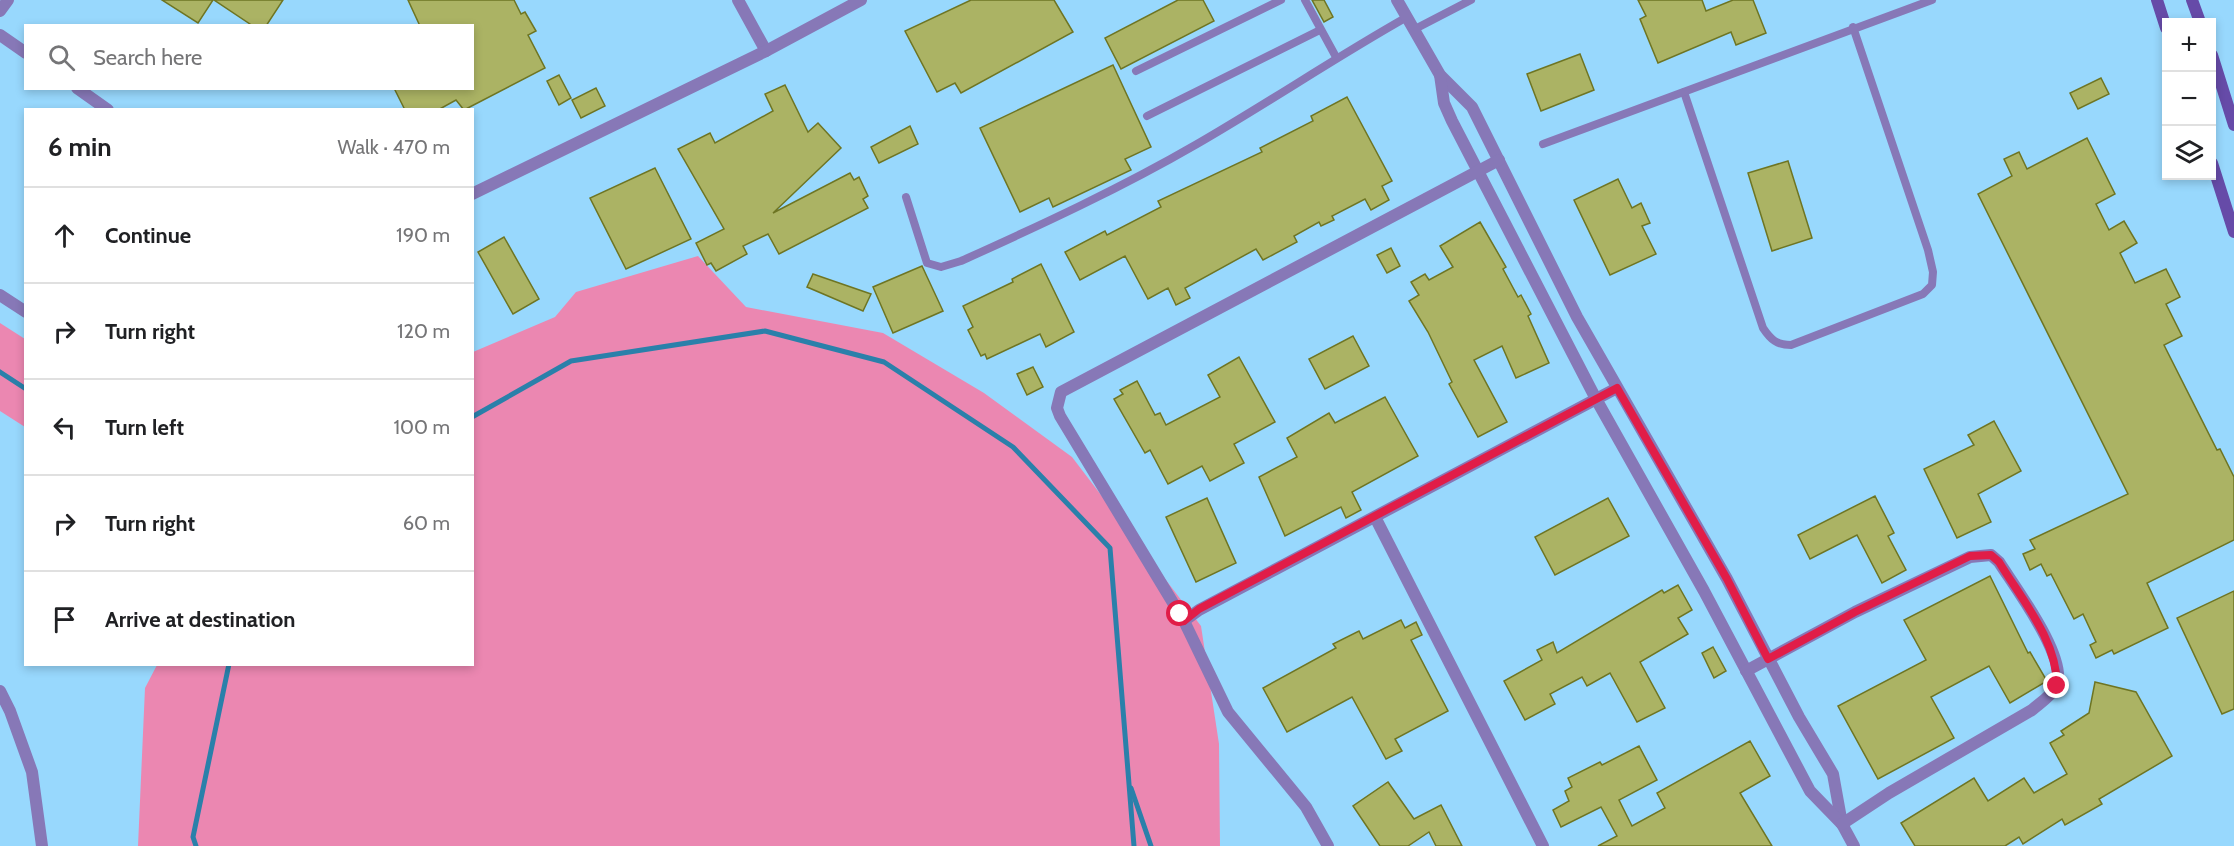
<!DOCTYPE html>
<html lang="en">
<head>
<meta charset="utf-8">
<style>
  body { margin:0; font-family:Cabin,sans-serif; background:#f6f6f6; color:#202124 }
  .controls { position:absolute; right:18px; top:18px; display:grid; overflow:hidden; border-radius:0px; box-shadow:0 3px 9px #0003 }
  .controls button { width:54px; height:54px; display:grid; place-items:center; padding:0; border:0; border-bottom:2px solid #e0e0e0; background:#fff; color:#202124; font:30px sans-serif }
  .stop { position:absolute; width:18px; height:18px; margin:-14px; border:4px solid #e11d48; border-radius:50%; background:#fff }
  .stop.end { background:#e11d48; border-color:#fff; box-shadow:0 2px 6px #0008 }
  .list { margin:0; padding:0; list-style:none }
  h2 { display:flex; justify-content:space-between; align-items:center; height:78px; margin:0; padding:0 24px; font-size:26px }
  h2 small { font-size:20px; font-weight:400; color:#757577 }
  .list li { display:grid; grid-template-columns:39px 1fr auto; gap:18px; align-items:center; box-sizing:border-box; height:96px; padding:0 24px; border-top:2px solid #e0e0e0 }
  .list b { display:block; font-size:22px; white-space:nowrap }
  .list em { font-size:20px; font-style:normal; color:#757577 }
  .icon { flex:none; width:33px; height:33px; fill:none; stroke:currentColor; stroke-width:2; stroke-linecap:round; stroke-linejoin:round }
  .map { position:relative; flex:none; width:2234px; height:846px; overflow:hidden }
  .search { position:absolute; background:#fff; box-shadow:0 3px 9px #0003; left:24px; top:24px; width:450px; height:66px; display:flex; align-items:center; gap:15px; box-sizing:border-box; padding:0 21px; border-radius:0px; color:#757577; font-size:22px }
  .panel { position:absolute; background:#fff; box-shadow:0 3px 9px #0003; left:24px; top:108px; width:450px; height:558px; border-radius:0px }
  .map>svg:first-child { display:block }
  .green { fill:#eb87b1 }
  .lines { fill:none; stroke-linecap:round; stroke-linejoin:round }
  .stream { stroke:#2a80aa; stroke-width:5 }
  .building { fill:#abb364; stroke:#6e7523; stroke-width:1.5 }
  .lane { stroke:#8778b7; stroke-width:8 }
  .street { stroke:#8778b7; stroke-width:12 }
  .secondary { stroke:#664ba8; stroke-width:12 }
  .route { stroke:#e11d48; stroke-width:8 }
</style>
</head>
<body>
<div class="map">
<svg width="2234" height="846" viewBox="0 0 2234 846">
  <rect width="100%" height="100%" fill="#98d8fd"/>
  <g class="green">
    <path d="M698,256L746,307L883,333L984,393L1072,457L1201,626L1219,744L1220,846H138L145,688L157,665L472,664L473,352L555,317L576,292Z"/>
    <path d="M0,323L25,339V427L0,411Z"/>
  </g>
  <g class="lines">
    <g class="stream">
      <path d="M0,372L26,389"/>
      <path d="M472,417L571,361L765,331L884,362L1013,447L1110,548L1134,846"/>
      <path d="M1131,788L1151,846"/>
      <path d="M196,846L193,837L229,664"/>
    </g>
  </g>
  <g class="building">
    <path d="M162,0H213L198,23Z"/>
    <path d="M214,0H283L266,26H253Z"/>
    <path d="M408,0H514L521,14L525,12L536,31L528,35L545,68L464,110L456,100L438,110H405L394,88H472V26H420Z"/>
    <path d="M971,0H1054L1073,32L961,93L955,83L937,92L905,31Z"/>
    <path d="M1178,0H1203L1214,21L1121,69L1105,38Z"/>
    <path d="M1312,0H1324L1333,17L1324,22Z"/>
    <path d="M1638,0H1702L1706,11L1733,0H1753L1766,33L1736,45L1731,32L1658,63L1640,19L1646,16Z"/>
    <path d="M1580,54L1594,90L1541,111L1527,74Z"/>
    <path d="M1113,65L1151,147L1125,159L1131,170L1053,207L1049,198L1020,212L980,128Z"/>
    <path d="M559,75L571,98L559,105L547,81Z"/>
    <path d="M2101,78L2109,94L2078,109L2070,93Z"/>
    <path d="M785,85L808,132L818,123L841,148L773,213L850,173L854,180L859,177L868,196L863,199L868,208L779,254L768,234L743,246L747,254L716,271L711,263L707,265L696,243L724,229L678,149L710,133L715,143L773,111L765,94Z"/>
    <path d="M596,88L605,106L581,118L572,100Z"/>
    <path d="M1347,97L1392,181L1382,186L1389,200L1371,210L1365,199L1332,216L1334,220L1321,226L1319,222L1294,236L1297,242L1263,260L1256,249L1185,288L1190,298L1176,305L1168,288L1148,299L1125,256L1080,280L1065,252L1105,231L1107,235L1161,207L1158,201L1262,152L1260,148L1313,121L1311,116Z"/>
    <path d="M910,126L918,144L879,163L871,147Z"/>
    <path d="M2087,138L2115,194L2096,204L2109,230L2124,221L2137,243L2120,253L2135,283L2166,269L2180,297L2166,304L2182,336L2164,345L2217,450L2220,449L2234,477V540L2147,583L2168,628L2114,654L2112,650L2096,658L2090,645L2096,642L2083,614L2074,619L2051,574L2047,576L2041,564L2030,570L2023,554L2035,549L2030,540L2128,494L1978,194L2012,176L2004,159L2019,152L2027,169Z"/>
    <path d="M1788,161L1812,238L1772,251L1748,173Z"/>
    <path d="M655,168L691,239L626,269L590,198Z"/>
    <path d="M1618,179L1632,208L1641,203L1650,223L1642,226L1656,254L1610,275L1574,200Z"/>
    <path d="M1480,222L1506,267L1503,269L1518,297L1521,295L1531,314L1528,316L1549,363L1516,378L1502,346L1474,360L1507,422L1478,437L1449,384L1452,382L1428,332L1409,301L1419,295L1411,282L1425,274L1429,280L1453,267L1440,246Z"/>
    <path d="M504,237L539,299L513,314L478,252Z"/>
    <path d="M1391,248L1400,266L1387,273L1377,255Z"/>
    <path d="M1041,264L1074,332L1046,347L1040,334L987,359L985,354L981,356L968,330L973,327L963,306L1013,282L1012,279Z"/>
    <path d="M922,266L943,311L893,333L873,287Z"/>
    <path d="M813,274L871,294L863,311L807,287Z"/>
    <path d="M1353,336L1369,366L1325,389L1309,359Z"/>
    <path d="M1239,357L1275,422L1234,444L1244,463L1210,481L1202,466L1168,484L1150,450L1145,453L1114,399L1123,394L1120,390L1137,381L1155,415L1160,413L1166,425L1220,397L1208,375Z"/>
    <path d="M1033,367L1043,387L1027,395L1017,374Z"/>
    <path d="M1385,397L1418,456L1352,492L1361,510L1346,518L1341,507L1285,536L1259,477L1297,457L1287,438L1329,413L1335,423Z"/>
    <path d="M1994,421L2021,471L1978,494L1991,522L1957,538L1924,469L1974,445L1968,435Z"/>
    <path d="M1875,496L1894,533L1888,536L1906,570L1882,583L1857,535L1810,559L1798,535Z"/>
    <path d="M1207,498L1236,563L1196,582L1166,517Z"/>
    <path d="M1608,498L1629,536L1555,575L1535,537Z"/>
    <path d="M1990,576L2028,653L2030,652L2047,681L2010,703L1989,666L1931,697L1954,738L1878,779L1838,706L1926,660L1904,620Z"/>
    <path d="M1678,585L1692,610L1678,618L1688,634L1640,662L1665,708L1637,722L1610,673L1587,686L1582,677L1550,694L1555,704L1525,720L1504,681L1542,660L1537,650L1553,642L1557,653L1662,590L1664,593Z"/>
    <path d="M2234,591V709L2222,714L2177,618Z"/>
    <path d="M1401,620L1405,628L1416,622L1422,635L1411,640L1448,711L1395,739L1402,751L1386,759L1352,697L1287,732L1263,688L1336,648L1333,644L1359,631L1363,639Z"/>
    <path d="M1713,647L1726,671L1714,678L1702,653Z"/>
    <path d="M2095,682L2136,692L2172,756L2099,799L2102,804L2065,825L2062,819L2023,844L2019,837L2005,846H1915L1901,823L1974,778L1988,801L2024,778L2034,793L2067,774L2050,743L2064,735L2061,731L2089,713Z"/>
    <path d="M1750,741L1770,776L1740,793L1772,846H1598L1617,836L1601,807L1561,827L1553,810L1569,801L1565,791L1572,787L1568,778L1600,762L1602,765L1639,746L1657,780L1619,800L1632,826L1665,808L1657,793Z"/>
    <path d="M1388,782L1414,819L1441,805L1462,846H1436L1429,832L1408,846H1380L1353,806Z"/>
  </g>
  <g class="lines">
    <g class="lane">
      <path d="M1305,0L1336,57"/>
      <path d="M1413,30L1471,0"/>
      <path d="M1136,71L1281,0"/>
      <path d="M1684,92L1763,328C1771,340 1777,345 1791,345L1923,294L1932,285L1933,272L1928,250L1853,27"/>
      <path d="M1147,116L1320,30"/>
      <path d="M1543,144L1932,0"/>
      <path d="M906,197L927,263L941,267L961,261C1041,225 1121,188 1197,144C1268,103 1336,57 1407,17"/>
    </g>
    <g class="street">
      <path d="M738,0L766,51"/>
      <path d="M1397,0L1440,75L1472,107L1577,317L1727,579L1799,717L1833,774L1842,824"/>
      <path d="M0,11L8,0"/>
      <path d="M0,35L26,53"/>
      <path d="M1440,75L1444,103L1452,121L1596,399L1704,591L1810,791L1842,824L1854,846"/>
      <path d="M77,88L108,110"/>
      <path d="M472,194L766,51L861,0"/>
      <path d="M0,295L26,312"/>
      <path d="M1375,517L1543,846"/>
      <path d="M1184,621L1060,416L1057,408L1061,392L1499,160"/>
      <path d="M1746,671L1855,612L1970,557L1991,555L1999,562C2014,586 2070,660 2056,687C2050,697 2040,703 2032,710L1889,793L1842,824"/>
      <path d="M0,691L10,711L32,772L42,846"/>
      <path d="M1328,846L1306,807L1228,712L1184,621L1199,610L1617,388"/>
    </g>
    <g class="secondary">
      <path d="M2157,0L2166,28"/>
      <path d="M2192,0L2200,22"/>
      <path d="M2212,55L2234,125"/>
      <path d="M2212,163L2234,232"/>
    </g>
  </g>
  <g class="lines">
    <path class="route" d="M1180,614L1184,621L1199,609L1617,388L1727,579L1768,659L1855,612L1970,556L1991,555L1999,562C2022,600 2057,640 2057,686"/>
  </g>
</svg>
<div class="controls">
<button>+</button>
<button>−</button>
<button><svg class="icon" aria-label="layers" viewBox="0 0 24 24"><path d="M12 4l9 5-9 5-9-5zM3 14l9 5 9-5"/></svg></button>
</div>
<div class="stop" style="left:1180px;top:614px"></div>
<div class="stop end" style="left:2057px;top:686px"></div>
<div class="search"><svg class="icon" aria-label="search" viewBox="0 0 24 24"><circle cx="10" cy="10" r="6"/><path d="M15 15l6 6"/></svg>Search here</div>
<section class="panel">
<h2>6 min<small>Walk · 470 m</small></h2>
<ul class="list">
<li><svg class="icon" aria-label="ahead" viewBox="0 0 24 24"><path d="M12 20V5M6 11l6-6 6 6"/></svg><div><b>Continue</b></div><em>190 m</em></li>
<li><svg class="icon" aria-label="right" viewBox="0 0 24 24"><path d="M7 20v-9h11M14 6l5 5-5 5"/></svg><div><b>Turn right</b></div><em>120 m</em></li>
<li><svg class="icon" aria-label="left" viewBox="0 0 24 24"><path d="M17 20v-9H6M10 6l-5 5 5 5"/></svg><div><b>Turn left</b></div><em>100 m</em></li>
<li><svg class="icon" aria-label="right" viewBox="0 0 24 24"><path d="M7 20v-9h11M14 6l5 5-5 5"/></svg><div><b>Turn right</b></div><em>60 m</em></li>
<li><svg class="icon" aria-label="arrive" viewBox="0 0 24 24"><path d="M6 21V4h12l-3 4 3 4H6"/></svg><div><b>Arrive at destination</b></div></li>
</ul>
</section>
</div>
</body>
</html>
